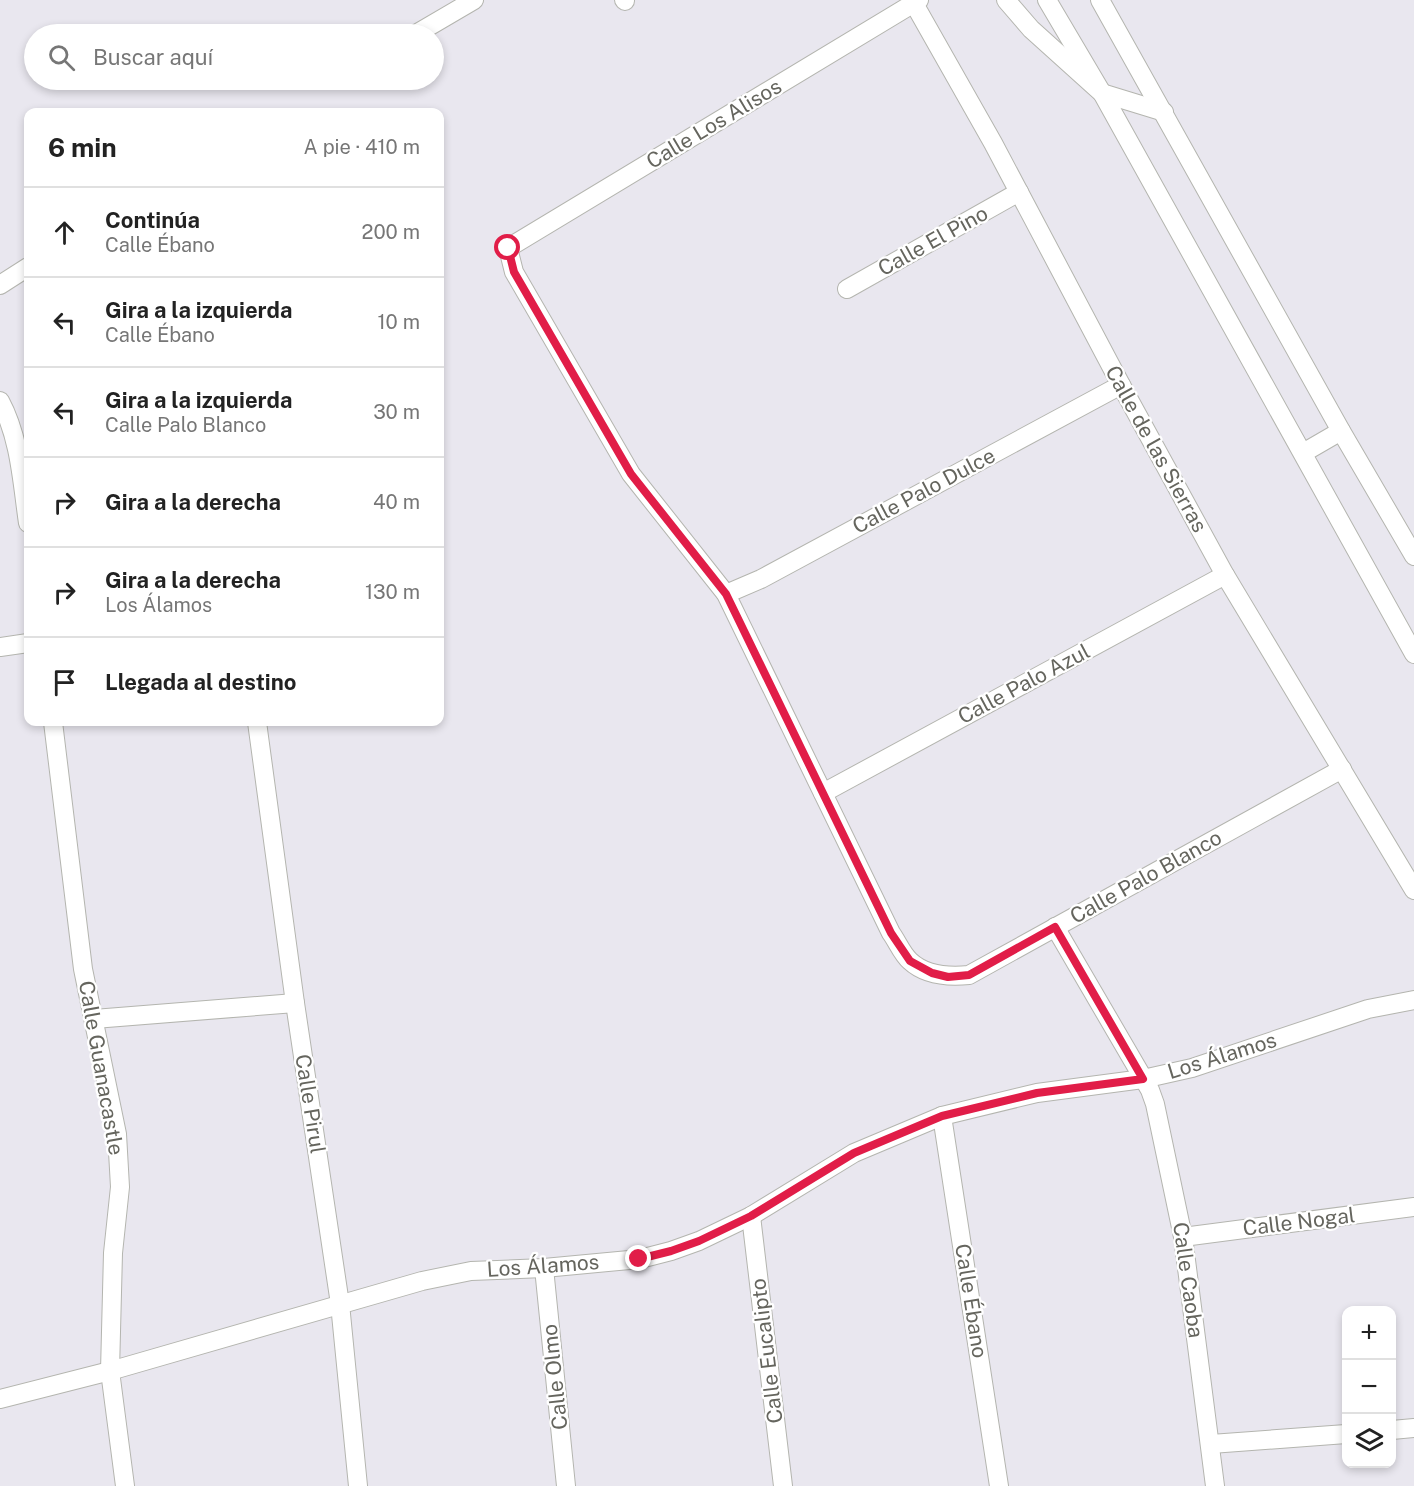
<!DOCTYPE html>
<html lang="es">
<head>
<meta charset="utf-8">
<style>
  body { margin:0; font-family:"Public Sans",sans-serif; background:#f6f6f6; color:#222 }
  .controls { position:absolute; right:18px; bottom:18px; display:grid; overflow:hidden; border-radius:12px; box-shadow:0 3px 9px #0003 }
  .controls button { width:54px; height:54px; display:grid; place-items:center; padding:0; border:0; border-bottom:2px solid #e0e0e0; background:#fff; color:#222; font:30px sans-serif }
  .stop { position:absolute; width:18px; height:18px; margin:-14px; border:4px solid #e11d48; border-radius:50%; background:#fff }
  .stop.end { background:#e11d48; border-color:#fff; box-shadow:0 2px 6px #0008 }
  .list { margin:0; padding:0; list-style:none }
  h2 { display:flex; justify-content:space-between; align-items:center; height:78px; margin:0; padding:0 24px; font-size:26px }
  h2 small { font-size:20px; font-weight:400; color:#767676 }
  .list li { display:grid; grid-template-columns:39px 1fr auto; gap:18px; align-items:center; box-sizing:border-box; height:90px; padding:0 24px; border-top:2px solid #e0e0e0 }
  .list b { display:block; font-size:22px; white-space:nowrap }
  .list p { margin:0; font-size:20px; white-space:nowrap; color:#767676 }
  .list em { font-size:20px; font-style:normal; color:#767676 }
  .icon { flex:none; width:33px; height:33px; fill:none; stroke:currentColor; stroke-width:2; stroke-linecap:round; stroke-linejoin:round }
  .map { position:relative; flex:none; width:1414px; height:1486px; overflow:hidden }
  .search { position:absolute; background:#fff; box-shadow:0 3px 9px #0003; left:24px; top:24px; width:420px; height:66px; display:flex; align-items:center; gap:15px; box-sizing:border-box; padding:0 21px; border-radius:33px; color:#767676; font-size:22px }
  .panel { position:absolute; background:#fff; box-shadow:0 3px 9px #0003; left:24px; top:108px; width:420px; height:618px; border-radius:12px }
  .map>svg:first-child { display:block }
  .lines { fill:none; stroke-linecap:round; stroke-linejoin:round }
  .minor-casing { stroke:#b4b5af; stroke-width:20 }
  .tertiary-casing { stroke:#b4b5af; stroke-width:20 }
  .minor { stroke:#fff; stroke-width:18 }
  .tertiary { stroke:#fff; stroke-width:18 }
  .route { stroke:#e11d48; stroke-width:8 }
  .labels { text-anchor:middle; stroke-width:4.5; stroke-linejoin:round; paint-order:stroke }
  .street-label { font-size:21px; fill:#65655e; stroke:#fff }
</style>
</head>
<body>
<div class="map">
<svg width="1414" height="1486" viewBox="0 0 1414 1486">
  <rect width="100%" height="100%" fill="#e9e7ef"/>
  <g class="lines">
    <g class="minor-casing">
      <g id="minor">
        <path d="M624,0L625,1"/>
        <path d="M912,0L993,143L1121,385L1225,575L1414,890"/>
        <path d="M919,0L508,248L514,272L631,474L726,594L891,933C897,941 902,954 910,961C926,976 949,977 969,975L1342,769"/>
        <path d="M1006,0L1031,29L1102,93L1164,112"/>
        <path d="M416,34L474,0"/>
        <path d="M0,285L28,267"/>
        <path d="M847,289L1019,192"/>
        <path d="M0,401C20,438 22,482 28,523"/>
        <path d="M726,594L761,579L1121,385"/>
        <path d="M0,647L28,643"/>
        <path d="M53,722L83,969L117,1134L120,1187L113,1253L110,1371L125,1486"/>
        <path d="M257,722L295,1003L340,1304L358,1486"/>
        <path d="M823,793L1225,575"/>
        <path d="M1055,927L1150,1090L1155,1104L1183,1237L1215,1486"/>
        <path d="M94,1019L295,1003"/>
        <path d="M942,1116L999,1486"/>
        <path d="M751,1216L783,1486"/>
        <path d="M1183,1237L1414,1207"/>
        <path d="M544,1268L566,1486"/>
        <path d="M0,1399L110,1371L422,1281L471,1271L544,1268L640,1259L671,1251L699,1241L751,1216L854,1153L942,1116L1037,1093L1143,1079L1192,1068L1368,1009L1414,1000"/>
        <path d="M1392,1430L1414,1428"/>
        <path d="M1211,1444L1346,1434"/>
      </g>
    </g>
    <g class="tertiary-casing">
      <g id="tertiary">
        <path d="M1047,0L1102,93L1414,654"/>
        <path d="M1100,0L1341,431L1414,556"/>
        <path d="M1303,453L1341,431"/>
      </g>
    </g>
    <use href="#minor" class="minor"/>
    <use href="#tertiary" class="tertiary"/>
  </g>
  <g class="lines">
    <path class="route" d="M508,248L514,272L631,474L726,594L891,933L910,961L932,973L948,977L969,975L1055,927L1143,1079L1037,1093L942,1116L854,1153L751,1216L699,1241L671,1251L639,1259"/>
  </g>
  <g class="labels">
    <g class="street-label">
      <text transform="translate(714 124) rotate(-31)" y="7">Calle Los Alisos</text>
      <text transform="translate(933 241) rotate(-29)" y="7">Calle El Pino</text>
      <text transform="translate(1156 449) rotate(61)" y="7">Calle de las Sierras</text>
      <text transform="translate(924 491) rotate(-28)" y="7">Calle Palo Dulce</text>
      <text transform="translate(1024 684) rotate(-28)" y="7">Calle Palo Azul</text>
      <text transform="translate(1146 877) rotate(-29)" y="7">Calle Palo Blanco</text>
      <text transform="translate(1222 1056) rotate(-17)" y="7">Los Álamos</text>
      <text transform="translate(101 1068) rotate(80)" y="7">Calle Guanacastle</text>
      <text transform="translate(310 1104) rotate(81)" y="7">Calle Pirul</text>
      <text transform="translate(1299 1222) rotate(-7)" y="7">Calle Nogal</text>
      <text transform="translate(543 1266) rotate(-4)" y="7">Los Álamos</text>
      <text transform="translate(1188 1280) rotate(82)" y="7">Calle Caoba</text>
      <text transform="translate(971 1301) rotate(81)" y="7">Calle Ébano</text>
      <text transform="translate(767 1351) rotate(-97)" y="7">Calle Eucalipto</text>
      <text transform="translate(555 1377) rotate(-96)" y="7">Calle Olmo</text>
    </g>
  </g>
</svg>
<div class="controls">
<button>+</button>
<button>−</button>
<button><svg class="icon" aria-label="layers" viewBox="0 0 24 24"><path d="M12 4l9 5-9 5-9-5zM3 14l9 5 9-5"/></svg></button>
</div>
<div class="stop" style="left:508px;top:248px"></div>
<div class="stop end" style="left:639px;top:1259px"></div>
<div class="search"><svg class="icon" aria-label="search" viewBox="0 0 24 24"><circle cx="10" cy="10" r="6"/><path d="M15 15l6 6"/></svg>Buscar aquí</div>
<section class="panel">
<h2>6 min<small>A pie · 410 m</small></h2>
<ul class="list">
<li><svg class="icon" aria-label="ahead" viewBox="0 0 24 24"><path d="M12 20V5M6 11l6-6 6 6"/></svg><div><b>Continúa</b><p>Calle Ébano</p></div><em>200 m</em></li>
<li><svg class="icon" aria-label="left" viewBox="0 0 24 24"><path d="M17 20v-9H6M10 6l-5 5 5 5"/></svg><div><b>Gira a la izquierda</b><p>Calle Ébano</p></div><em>10 m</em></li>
<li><svg class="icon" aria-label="left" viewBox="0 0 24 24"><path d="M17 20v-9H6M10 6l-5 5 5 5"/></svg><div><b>Gira a la izquierda</b><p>Calle Palo Blanco</p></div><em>30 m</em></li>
<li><svg class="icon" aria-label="right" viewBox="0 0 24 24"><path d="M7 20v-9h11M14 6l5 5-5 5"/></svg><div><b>Gira a la derecha</b></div><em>40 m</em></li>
<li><svg class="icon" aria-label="right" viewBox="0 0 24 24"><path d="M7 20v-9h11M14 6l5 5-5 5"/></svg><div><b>Gira a la derecha</b><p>Los Álamos</p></div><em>130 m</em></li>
<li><svg class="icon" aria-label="arrive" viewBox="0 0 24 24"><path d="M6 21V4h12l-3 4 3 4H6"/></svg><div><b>Llegada al destino</b></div></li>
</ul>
</section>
</div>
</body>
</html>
